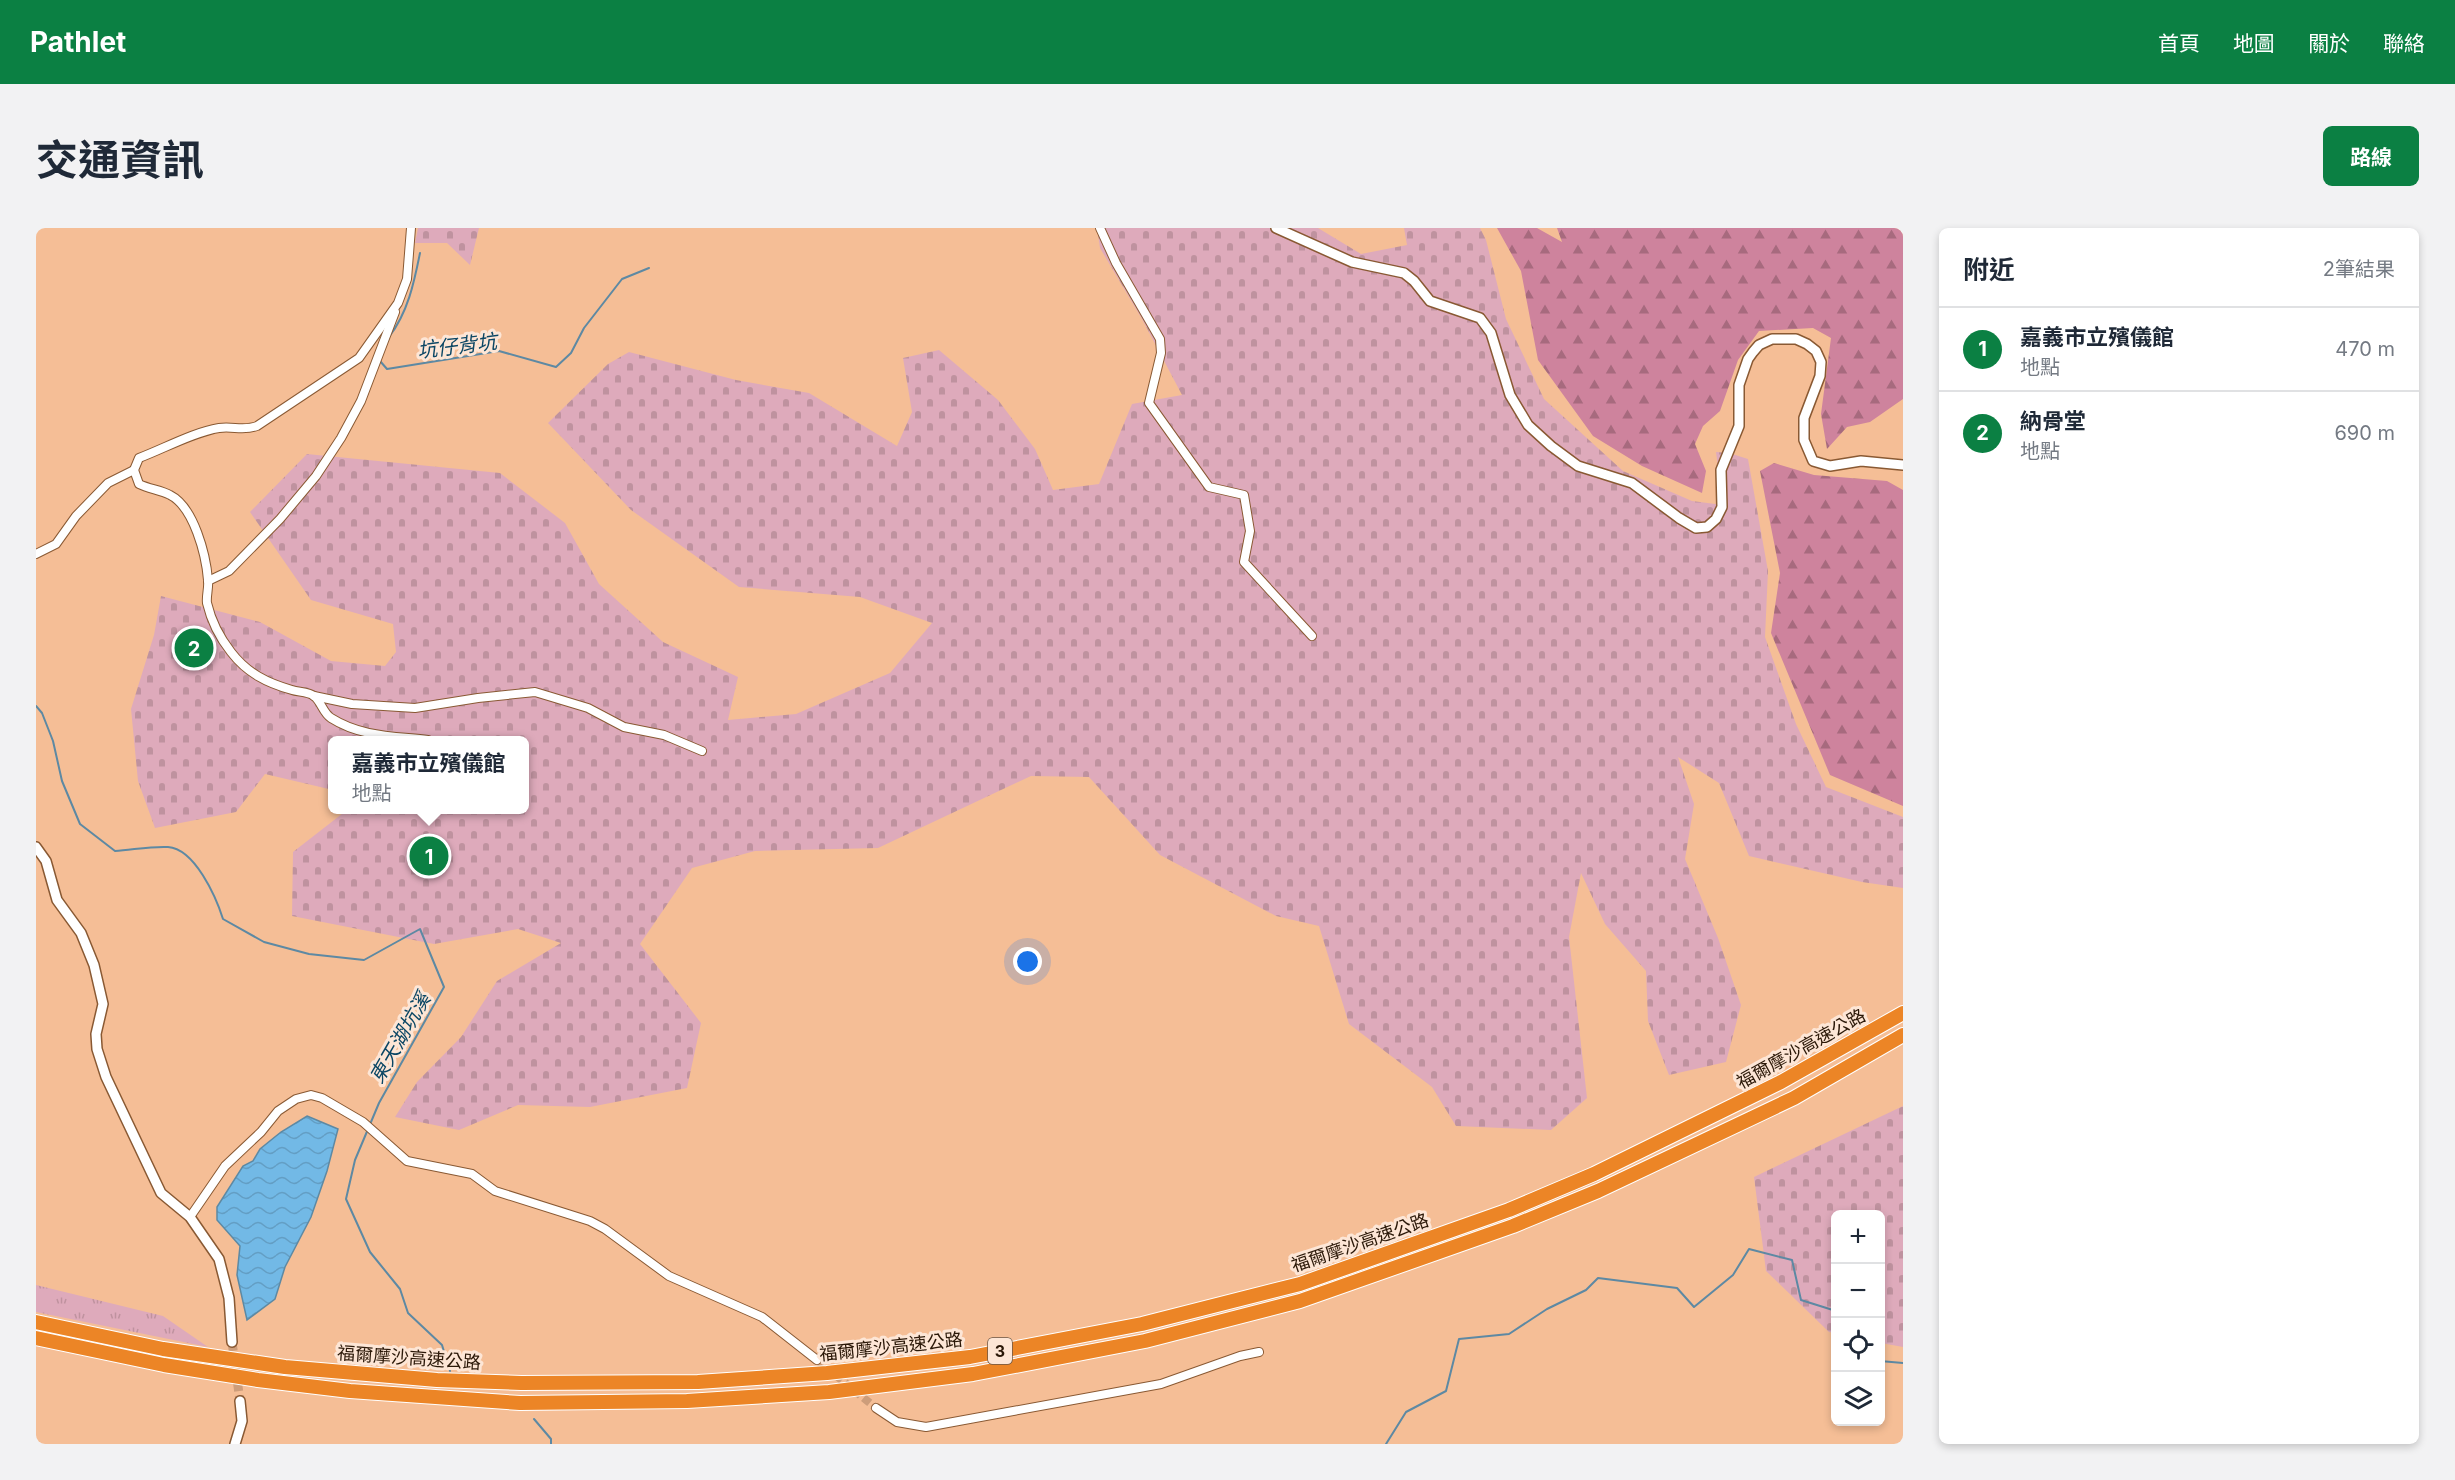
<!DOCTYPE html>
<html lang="zh-TW">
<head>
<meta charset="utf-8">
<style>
  body { margin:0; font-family:Inter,"Noto Sans TC",sans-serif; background:#f2f2f3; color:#1f2937 }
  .controls { position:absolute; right:18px; bottom:18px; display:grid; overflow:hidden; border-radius:9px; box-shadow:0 3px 9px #0003 }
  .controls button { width:54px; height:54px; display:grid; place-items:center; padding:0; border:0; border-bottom:2px solid #e0e1e3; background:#fff; color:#1f2937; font:30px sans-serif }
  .you { position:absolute; left:992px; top:734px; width:21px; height:21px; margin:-15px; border:4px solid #fff; border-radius:50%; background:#1a73e8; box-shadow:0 0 0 9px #1a73e833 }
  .badge { display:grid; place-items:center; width:39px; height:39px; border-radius:50%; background:#0b8043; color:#fff; font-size:20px; font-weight:700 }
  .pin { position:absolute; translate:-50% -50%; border:3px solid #fff; box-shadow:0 2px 6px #0006 }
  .popup { position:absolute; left:292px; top:508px; width:201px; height:78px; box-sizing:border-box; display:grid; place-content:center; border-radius:9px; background:#fff; filter:drop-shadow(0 2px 4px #0005); font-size:20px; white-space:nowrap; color:#747a83 }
  .popup b { font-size:22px; color:#1f2937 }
  .popup::after { content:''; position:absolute; left:50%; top:100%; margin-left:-12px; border:12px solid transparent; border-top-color:#fff }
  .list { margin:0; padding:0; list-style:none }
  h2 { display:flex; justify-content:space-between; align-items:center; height:78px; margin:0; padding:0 24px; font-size:26px }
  h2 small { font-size:20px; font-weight:400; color:#747a83 }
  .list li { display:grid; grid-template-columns:39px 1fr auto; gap:18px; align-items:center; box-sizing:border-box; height:84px; padding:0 24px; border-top:2px solid #e0e1e3 }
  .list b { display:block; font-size:22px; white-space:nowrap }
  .list p { margin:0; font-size:20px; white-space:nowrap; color:#747a83 }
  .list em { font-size:20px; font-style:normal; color:#747a83 }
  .icon { flex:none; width:33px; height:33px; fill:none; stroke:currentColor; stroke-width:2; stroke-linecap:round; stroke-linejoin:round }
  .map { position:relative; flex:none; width:1867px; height:1216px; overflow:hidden; border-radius:9px }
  header { display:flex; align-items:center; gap:36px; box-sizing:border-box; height:84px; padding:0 30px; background:#0b8043; color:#fff }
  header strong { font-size:28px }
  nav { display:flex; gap:33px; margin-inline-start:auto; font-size:21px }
  .intro { display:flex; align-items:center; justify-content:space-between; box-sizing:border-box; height:144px; padding:0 36px }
  h1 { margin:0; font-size:42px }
  .button { padding:15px 27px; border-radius:9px; background:#0b8043; color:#fff; font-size:21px; font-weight:700 }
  main { display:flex; gap:36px; padding:0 36px }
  aside { flex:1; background:#fff; border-radius:9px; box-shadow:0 3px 9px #0003 }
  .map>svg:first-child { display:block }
  .grass { fill:url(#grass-tufts) }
  .forest { fill:url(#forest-firs) }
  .cemetery { fill:url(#cemetery-stones) }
  .water { fill:url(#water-waves); stroke:#5d89a3; stroke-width:1.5 }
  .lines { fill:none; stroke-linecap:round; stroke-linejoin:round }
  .stream { stroke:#5d89a3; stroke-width:2 }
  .minor-tunnel { stroke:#cd9d7a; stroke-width:8; stroke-dasharray:8 4; stroke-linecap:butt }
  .tertiary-tunnel { stroke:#cd9d7a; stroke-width:9; stroke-dasharray:9 4.5; stroke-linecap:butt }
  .minor-casing { stroke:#895933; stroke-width:10 }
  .tertiary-casing { stroke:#895933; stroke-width:12 }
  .motorway-casing { stroke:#fff; stroke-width:16 }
  .minor { stroke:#fff; stroke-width:8 }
  .tertiary { stroke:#fff; stroke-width:9 }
  .motorway { stroke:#ec8526; stroke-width:14 }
  .labels { text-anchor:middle; stroke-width:6; stroke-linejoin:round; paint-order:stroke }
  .shield { fill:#fde6d6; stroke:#6a5646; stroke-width:1.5 }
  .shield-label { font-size:16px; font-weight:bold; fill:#2b1808 }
  .street-label { font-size:18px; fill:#2b1808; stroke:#fde6d6 }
  .water-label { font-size:20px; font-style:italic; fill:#0b4664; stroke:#fde6d6 }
</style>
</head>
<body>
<header>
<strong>Pathlet</strong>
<nav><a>首頁</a><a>地圖</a><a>關於</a><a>聯絡</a></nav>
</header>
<div class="intro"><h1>交通資訊</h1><a class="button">路線</a></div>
<main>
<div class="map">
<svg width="1867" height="1216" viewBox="0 0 1867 1216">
  <defs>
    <pattern id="grass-tufts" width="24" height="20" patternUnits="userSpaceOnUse" patternTransform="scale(1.5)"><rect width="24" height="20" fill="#deaabb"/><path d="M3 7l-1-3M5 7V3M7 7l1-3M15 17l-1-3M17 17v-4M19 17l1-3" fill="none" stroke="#bf929f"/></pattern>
    <pattern id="forest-firs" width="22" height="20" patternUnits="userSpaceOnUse" patternTransform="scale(1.5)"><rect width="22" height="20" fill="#ce839d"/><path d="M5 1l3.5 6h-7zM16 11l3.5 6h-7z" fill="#a76a7e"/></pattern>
    <pattern id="cemetery-stones" width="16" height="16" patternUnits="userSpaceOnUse" patternTransform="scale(1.5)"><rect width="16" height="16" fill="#deaabb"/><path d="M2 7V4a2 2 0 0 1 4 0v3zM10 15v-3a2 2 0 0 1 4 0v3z" fill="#bf929f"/></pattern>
    <pattern id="water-waves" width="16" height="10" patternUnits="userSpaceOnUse" patternTransform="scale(1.5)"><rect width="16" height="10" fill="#72b9e6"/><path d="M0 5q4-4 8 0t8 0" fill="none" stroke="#639ec4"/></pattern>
  </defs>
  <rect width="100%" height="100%" fill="#f5be96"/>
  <path class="grass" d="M0,1057L127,1088L172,1119L0,1084Z"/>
  <g class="forest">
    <path d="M1461,0H1501L1526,14L1521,0H1867V171L1834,194L1811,199L1791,221L1785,186L1795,110L1777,100L1723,103L1702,132L1684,183L1667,198L1659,216L1670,243L1666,265L1606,238L1557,208L1502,132L1485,43Z"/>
    <path d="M1738,235L1778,247L1851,253L1867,262V578L1794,547L1735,405L1744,345L1724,243Z"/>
  </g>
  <g class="cemetery">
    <path d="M382,0H443L434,37L411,15H379Z"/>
    <path d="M1061,0H1282L1325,26L1371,17L1368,0H1444L1450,12L1470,91L1508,171L1587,243L1656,273L1687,277L1680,224L1693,225L1712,231L1732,343L1729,409L1760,496L1790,559L1867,589V660L1826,654L1713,628L1683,555L1642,529L1658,576L1649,631L1682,710L1705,777L1690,834L1633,847L1612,793L1610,743L1569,696L1545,645L1533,709L1551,870L1515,902L1420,898L1396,859L1313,796L1283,698L1240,688L1124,627L1053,549L995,548L842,620L719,623L656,640L604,716L665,795L651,860L554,879L482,877L423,902L359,889L381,854L425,809L461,753L525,715L482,701L398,716L256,688L257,624L311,582H489V512H297V562L229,546L200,584L119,600L102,553L95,481L118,407L125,368L224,394L295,433L349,438L360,424L357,396L275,372L214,284L271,226L464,245L529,295L563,356L627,414L702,449L692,492L760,486L854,445L896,395L824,369L703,359L595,282L512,195L572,136L593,124L700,152L773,165L861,218L876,184L867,130L903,122L962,172L999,221L1017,262L1063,256L1096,176L1146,167L1106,91L1064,20Z"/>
    <path d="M1867,878V1119L1845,1115L1844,986H1800L1799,1105L1793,1104L1730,1043L1718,949Z"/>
  </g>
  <path class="water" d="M271,888L302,901L291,943L275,989L249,1039L239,1071L211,1092L201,1047L204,1018L181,992V979L207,938L217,933L224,921L245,904Z"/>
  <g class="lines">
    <g class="stream">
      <path d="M353,109C372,84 378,55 384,25"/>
      <path d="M344,133L351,141L463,123L520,139L535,125L548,100L586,51L613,40"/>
      <path d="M0,478L6,485L17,513L26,553L44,596L79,623C96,622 115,618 132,619C159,621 180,669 187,691L228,714L273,726L328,732L384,701L408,759L343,875L319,932L310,971L334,1024L364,1061L372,1085L406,1117L414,1143"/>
      <path d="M1844,1133L1867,1135"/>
      <path d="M498,1191L515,1211V1216"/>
      <path d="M1350,1216L1370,1184L1410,1163L1423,1111L1473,1106L1511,1081L1550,1062L1562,1050L1641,1060L1658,1079L1697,1047L1713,1021L1756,1032L1765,1072L1800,1083"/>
    </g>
    <path class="minor-tunnel" d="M781,1132L840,1180"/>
    <path class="tertiary-tunnel" d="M196,1114L204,1173"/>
    <g class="minor-casing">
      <g id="minor">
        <path d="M375,0L371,51L362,75L323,130L221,198C209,203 196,198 183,200C158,204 127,221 103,230L98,242L103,256C113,261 125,262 134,267C158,279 170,327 172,352C173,360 170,368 171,375C175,392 184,410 195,424C211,445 231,455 256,462C262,464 273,464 278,468C285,473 287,485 295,490C325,509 357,508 392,512"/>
        <path d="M1064,0L1080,35L1124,111L1125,125L1113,175L1173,259L1208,267L1214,303L1208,334L1276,408"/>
        <path d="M0,326L20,316L40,288L72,255L98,242"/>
        <path d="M172,353L193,343L244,291L280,248L305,210L325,173L359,84"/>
        <path d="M278,468L316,476L379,480L442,470L499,464L552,480L588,499L628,507L666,523"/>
        <path d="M154,989L189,938L225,904L242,883L260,871L275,867L286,870L327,894L371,933L436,946L459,963L554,993L569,1001L633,1048L726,1089L781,1132"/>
        <path d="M840,1180L861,1194L890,1199L1125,1156L1204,1128L1223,1124"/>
      </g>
    </g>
    <g class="tertiary-casing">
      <g id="tertiary">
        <path d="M1240,0L1316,34L1368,45L1378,53L1394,73L1444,90L1455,105L1474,167L1492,197L1515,218L1542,238L1596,255L1643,290L1660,300L1671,299L1680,291L1686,279L1685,242L1703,198V157L1712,131L1717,124L1723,117L1736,111H1760L1771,116L1780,123L1785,134L1784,148L1768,190V212L1777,233L1794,238L1825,233L1867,237"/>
        <path d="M0,619L10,633L21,672L45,705L58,737L67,776L60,806L61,821L70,849L125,965L154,989L183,1031L193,1070L196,1114"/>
        <path d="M199,1216L206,1193L204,1173"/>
      </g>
    </g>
    <g class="motorway-casing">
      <g id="motorway">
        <path d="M0,1094L127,1121L249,1139L401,1152L485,1155L662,1154L791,1145L934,1129L1106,1096L1264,1056L1473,982L1558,946L1745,854L1867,785"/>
        <path d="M0,1110L128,1137L222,1152L314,1163L484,1175L651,1173L793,1164L937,1146L1109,1113L1264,1073L1477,998L1562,963L1758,870L1867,807"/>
      </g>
    </g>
    <use href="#minor" class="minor"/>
    <use href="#tertiary" class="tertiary"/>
    <use href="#motorway" class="motorway"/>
  </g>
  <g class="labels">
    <rect class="shield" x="952" y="1110" width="24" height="26" rx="4.5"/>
    <g class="shield-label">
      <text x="964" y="1129">3</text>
    </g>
    <g class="street-label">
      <text transform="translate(1765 821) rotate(-29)" y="6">福爾摩沙高速公路</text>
      <text transform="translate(1324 1015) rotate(-19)" y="6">福爾摩沙高速公路</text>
      <text transform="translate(855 1119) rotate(-6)" y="6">福爾摩沙高速公路</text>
      <text transform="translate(373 1130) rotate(4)" y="6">福爾摩沙高速公路</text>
    </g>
    <g class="water-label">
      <text transform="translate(421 118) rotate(-7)" y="7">坑仔背坑</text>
      <text transform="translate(364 810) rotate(-60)" y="7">東天湖坑溪</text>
    </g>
  </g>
</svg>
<div class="controls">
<button>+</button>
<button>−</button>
<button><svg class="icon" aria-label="locate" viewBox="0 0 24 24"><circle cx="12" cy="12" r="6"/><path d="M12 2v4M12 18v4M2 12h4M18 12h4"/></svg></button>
<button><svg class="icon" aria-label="layers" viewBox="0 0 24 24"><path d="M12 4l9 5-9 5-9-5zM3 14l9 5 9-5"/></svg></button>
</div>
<div class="you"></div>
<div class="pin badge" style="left:393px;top:628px">1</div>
<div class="popup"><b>嘉義市立殯儀館</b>地點</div>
<div class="pin badge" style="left:158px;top:420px">2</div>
</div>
<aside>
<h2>附近<small>2筆結果</small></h2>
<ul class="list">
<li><span class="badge">1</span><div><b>嘉義市立殯儀館</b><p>地點</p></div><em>470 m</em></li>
<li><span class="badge">2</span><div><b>納骨堂</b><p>地點</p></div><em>690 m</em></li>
</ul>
</aside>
</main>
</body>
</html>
